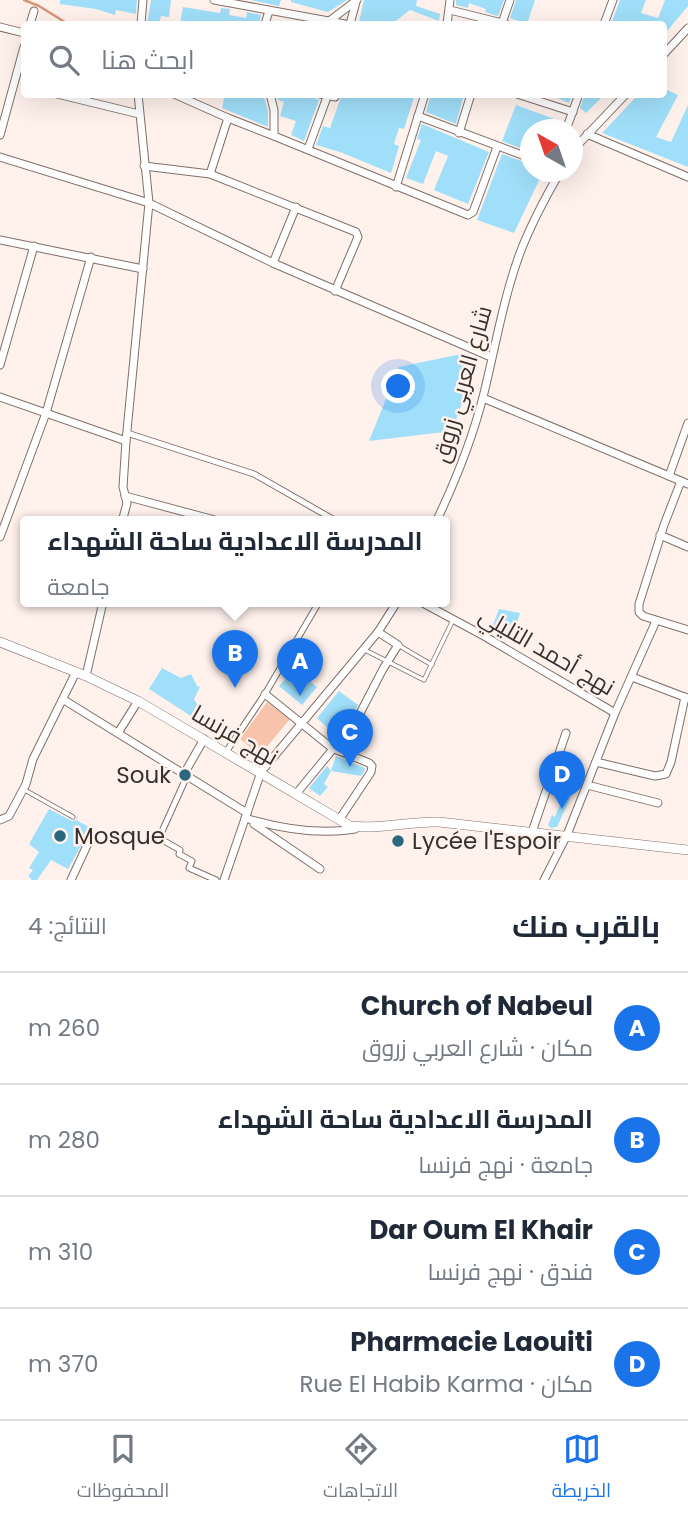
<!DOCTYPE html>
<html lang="ar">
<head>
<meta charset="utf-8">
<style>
  body { margin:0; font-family:Poppins,Cairo,sans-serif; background:#f6f6f7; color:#1f2937; direction:rtl }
  .compass { position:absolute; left:520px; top:119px; width:63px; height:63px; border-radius:50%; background:#fff; box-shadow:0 7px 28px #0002; rotate:320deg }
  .you { position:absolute; left:399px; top:387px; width:24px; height:24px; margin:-18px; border:5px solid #fff; border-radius:50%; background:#1a73e8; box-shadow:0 0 0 10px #1a73e833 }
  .badge { display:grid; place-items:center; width:46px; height:46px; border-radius:50%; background:#1a73e8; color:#fff; font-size:23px; font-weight:700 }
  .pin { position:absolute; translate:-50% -58px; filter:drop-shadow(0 2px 4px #0008) }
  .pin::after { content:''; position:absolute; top:37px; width:24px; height:21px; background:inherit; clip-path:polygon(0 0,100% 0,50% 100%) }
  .popup { position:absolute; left:20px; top:516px; width:430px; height:91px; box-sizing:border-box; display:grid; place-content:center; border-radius:7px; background:#fff; filter:drop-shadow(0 2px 5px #0005); font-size:23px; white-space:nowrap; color:#747a83 }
  .popup b { font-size:26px; color:#1f2937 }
  .popup::after { content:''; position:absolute; left:50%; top:100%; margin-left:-14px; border:14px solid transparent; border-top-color:#fff }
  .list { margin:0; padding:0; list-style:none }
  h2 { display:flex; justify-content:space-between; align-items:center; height:91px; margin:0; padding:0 28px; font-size:30px }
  h2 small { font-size:23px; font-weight:400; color:#747a83 }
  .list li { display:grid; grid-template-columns:46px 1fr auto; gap:21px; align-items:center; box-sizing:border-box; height:112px; padding:0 28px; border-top:2px solid #e0e1e3 }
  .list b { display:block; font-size:26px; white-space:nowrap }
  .list p { margin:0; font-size:23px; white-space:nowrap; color:#747a83 }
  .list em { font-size:23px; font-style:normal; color:#747a83 }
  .icon { flex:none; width:38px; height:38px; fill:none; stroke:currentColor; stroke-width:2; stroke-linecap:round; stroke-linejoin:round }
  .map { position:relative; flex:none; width:688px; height:880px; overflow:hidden; direction:ltr }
  .search { position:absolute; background:#fff; box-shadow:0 7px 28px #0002; left:21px; right:21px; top:21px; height:77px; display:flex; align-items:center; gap:18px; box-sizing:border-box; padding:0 24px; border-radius:7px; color:#747a83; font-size:26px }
  .sheet { height:539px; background:#fff }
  nav { display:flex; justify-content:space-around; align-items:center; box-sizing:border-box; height:98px; border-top:2px solid #e0e1e3; background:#fff; font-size:19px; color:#747a83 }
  nav a { display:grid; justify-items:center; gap:4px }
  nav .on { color:#1a73e8 }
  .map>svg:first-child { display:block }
  .green { fill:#f8c3ab }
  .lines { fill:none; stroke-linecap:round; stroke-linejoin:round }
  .stream { stroke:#d79477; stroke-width:2.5 }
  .building { fill:#a0dff9 }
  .service-casing { stroke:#816f68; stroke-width:5 }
  .pedestrian-casing { stroke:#816f68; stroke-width:7 }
  .minor-casing { stroke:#816f68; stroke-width:9 }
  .tertiary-casing { stroke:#816f68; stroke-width:10 }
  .service { stroke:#fff; stroke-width:3.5 }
  .pedestrian { stroke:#fff; stroke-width:5 }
  .minor { stroke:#fff; stroke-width:7 }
  .tertiary { stroke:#fff; stroke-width:9 }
  .poi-dot { fill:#2b687f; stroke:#fff2ed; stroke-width:2.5 }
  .labels { text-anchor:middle; stroke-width:5; stroke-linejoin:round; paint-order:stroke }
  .street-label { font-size:23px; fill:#38302d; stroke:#fff2ed }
  .poi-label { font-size:23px; fill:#38302d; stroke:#fff2ed; text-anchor:start }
</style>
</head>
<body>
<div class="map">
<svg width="688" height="880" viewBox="0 0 688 880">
  <rect width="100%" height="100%" fill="#fff2ed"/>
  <path class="green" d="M267,702L290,719L260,755L240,739Z"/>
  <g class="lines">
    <path class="stream" d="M24,0L39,6L68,24"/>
  </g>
  <g class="building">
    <path d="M60,0H137L136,14L116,10L115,15L96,9L60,4Z"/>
    <path d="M151,0H171L169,17L161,16L159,24H147Z"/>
    <path d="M250,0H281L279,6Z"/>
    <path d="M291,0H347L328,12L291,2Z"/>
    <path d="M364,0H417L416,6L440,14L439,21L410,10L392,24L359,22Z"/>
    <path d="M456,0H504L498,16L485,12L486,9L469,3L468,8L456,5Z"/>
    <path d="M516,0H535L527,24L510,18Z"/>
    <path d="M620,0H646L641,13L658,18L665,0H688V6L663,36V24H611Z"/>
    <path d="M183,7L220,13L221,8L230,9L229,15L246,18L247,12L261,15L259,24H180Z"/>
    <path d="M663,88L678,95L656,137L671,142L688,105V167L602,133L639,94H663Z"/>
    <path d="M225,94H263L268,111V127L222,108Z"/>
    <path d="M276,94H305L319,100L304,141L291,135L296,121L280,116L284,102L278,100Z"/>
    <path d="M342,94H415L404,129L399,128L394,144L399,146L391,173L340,152L316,145L323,126L330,128Z"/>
    <path d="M431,94H464L456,124L426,112Z"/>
    <path d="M548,94H572L569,103Z"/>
    <path d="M585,94H605L586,113L580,108Z"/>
    <path d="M516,105L560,121L557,130H537L530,127V152L502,141Z"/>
    <path d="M422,124L489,152L468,204L434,190L448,156L436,151L423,184L406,178L421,140L417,139Z"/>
    <path d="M502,154L530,164V172H543L514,233L477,220Z"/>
    <path d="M466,353L478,358L452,431L369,441L399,367Z"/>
    <path d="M499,609L520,613L515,630L506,632L493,625Z"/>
    <path d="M162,668L181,678L191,674L197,686L200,687L194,699L198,706L191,716L149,689Z"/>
    <path d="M295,669L317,687L302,705L279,686Z"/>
    <path d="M339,691L358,705L351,718L336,736L317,718Z"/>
    <path d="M336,756L365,768V770L361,776L331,771Z"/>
    <path d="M327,766L331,771L324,784L328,787L320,796L309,788Z"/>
    <path d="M561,787L573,792L557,827L551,828L548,825L552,815L555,817L563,797L559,794Z"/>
    <path d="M49,809L72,821L76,820L77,816L78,817L76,820L91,828L68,869L51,860L37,880H32L28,876L33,870L29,868L39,852L29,844Z"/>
  </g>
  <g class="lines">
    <g class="service-casing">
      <g id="service">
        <path d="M398,645L432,665"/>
        <path d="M365,650L424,680L453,620"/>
        <path d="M23,789L73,817"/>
      </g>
    </g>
    <g class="pedestrian-casing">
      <g id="pedestrian">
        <path d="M127,433L254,474L338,522"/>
        <path d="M226,752L265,694L319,602"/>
        <path d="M187,776L159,838L180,850L179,854L192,861L189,868L216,880"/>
      </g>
    </g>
    <g class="minor-casing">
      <g id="minor">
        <path d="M214,0L345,24"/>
        <path d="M450,10L506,24"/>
        <path d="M328,22L357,0"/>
        <path d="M502,23L510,0"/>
        <path d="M30,24L34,11"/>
        <path d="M141,24L143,0"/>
        <path d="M265,24L269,11"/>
        <path d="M350,24L356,2"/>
        <path d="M447,24L450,0"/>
        <path d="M604,24L613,0"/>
        <path d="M0,27L24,33"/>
        <path d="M664,54L688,28"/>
        <path d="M57,94L139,114"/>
        <path d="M174,94L228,118L210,174"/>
        <path d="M270,94L274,110V136L468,215L473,212L497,147"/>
        <path d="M320,94L335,97L336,94"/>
        <path d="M517,94L573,112"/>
        <path d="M418,116L530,158"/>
        <path d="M228,118L274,136"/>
        <path d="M566,130L579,94"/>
        <path d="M459,133L471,94"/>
        <path d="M587,134L688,177"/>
        <path d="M0,135L24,47"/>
        <path d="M308,149L327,97"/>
        <path d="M572,151L626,94"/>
        <path d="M0,157L149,203L273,263L491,357"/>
        <path d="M144,166L210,174L356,232L358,237L335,291"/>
        <path d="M396,187L425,94"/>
        <path d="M0,240L143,269"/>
        <path d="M273,263L296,207"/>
        <path d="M0,365L34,246"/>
        <path d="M0,397L126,441"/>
        <path d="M483,398L688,484"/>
        <path d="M669,476L688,423"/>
        <path d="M681,481L664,525L639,604V612L643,616L688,630"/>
        <path d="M125,496L222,522"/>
        <path d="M122,522L127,503L123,487L126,441L149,203L138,94"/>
        <path d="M436,522C455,482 472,440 483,397C495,349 503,299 520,253C531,224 545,198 560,172"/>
        <path d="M660,535L688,547"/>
        <path d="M0,537L46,413L91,257"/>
        <path d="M421,602L484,636L615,713"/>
        <path d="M86,676L103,602"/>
        <path d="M632,677L687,698"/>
        <path d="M265,694L332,748L369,763L372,766L371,772L339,820"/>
        <path d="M64,700L247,813"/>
        <path d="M118,733L138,701"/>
        <path d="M596,762L655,776L666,774L671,762L685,697"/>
        <path d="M184,774L204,739"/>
        <path d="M587,785L658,803"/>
        <path d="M296,794L356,721L383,669L398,645L378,632"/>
        <path d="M245,818C279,828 320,835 355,829"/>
        <path d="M0,820L9,816L26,784L33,759L76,672"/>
        <path d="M254,824L320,869"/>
        <path d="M532,832L566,733"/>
        <path d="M71,880L90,839"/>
        <path d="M224,880L261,772L378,632L397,602"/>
        <path d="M544,880L567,835L615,713L656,621"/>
      </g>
    </g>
    <g class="tertiary-casing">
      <path id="tertiary" d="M0,642L86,676L138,701L350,826C379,830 409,821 439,822L688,850"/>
    </g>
    <use href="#service" class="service"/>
    <use href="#pedestrian" class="pedestrian"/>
    <use href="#minor" class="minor"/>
    <use href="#tertiary" class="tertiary"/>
  </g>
  <g class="poi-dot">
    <circle cx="185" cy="775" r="7"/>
    <circle cx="60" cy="836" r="7"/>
    <circle cx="398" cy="841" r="7"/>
  </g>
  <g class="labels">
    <g class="street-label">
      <text transform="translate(462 384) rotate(-74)" y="8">شارع العربي زروق</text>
      <text transform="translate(547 651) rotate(30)" y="8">نهج أحمد التليلي</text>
      <text transform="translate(235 735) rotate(30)" y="8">نهج فرنسا</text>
    </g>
    <g class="poi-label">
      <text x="171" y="783" text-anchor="end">Souk</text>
      <text x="74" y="844">Mosque</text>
      <text x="412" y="849">Lycée l'Espoir</text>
    </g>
  </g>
</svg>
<svg class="compass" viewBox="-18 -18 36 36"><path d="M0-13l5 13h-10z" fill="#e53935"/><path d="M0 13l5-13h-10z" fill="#747a83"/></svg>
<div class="you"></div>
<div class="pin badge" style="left:300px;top:696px">A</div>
<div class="pin badge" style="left:235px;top:688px">B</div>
<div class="popup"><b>المدرسة الاعدادية ساحة الشهداء</b>جامعة</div>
<div class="pin badge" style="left:350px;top:767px">C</div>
<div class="pin badge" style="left:562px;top:809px">D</div>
<div class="search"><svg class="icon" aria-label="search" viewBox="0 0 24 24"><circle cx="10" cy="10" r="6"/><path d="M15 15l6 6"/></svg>ابحث هنا</div>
</div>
<section class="sheet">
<h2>بالقرب منك<small>النتائج: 4</small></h2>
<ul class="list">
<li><span class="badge">A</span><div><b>Church of Nabeul</b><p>مكان · شارع العربي زروق</p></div><em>260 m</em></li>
<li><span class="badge">B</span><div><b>المدرسة الاعدادية ساحة الشهداء</b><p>جامعة · نهج فرنسا</p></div><em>280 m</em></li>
<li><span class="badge">C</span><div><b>Dar Oum El Khair</b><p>فندق · نهج فرنسا</p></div><em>310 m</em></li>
<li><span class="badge">D</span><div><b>Pharmacie Laouiti</b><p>مكان · Rue El Habib Karma</p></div><em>370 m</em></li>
</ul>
</section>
<nav>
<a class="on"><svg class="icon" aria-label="map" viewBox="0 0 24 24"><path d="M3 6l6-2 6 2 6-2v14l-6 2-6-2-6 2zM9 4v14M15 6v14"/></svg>الخريطة</a>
<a><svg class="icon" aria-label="directions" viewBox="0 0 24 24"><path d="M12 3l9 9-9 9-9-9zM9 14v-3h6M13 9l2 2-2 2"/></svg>الاتجاهات</a>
<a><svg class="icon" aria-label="saved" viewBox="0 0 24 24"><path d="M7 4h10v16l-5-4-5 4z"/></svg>المحفوظات</a>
</nav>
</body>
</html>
